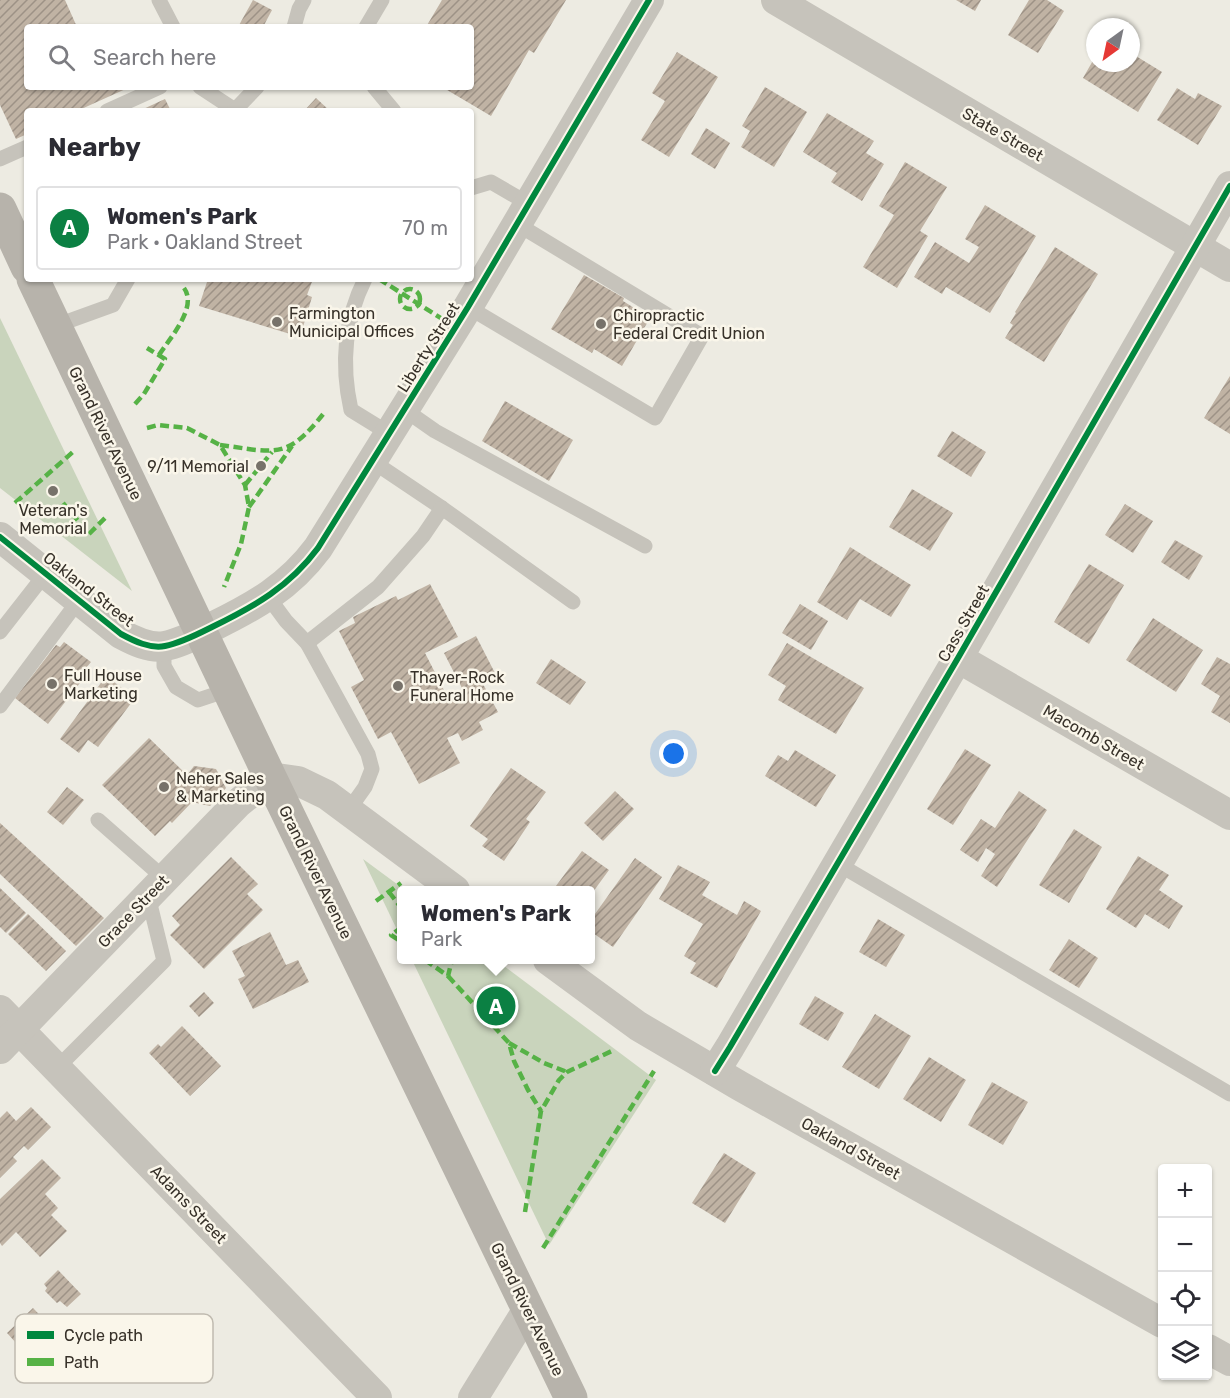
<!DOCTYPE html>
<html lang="en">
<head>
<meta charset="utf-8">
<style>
  body { margin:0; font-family:Rubik,sans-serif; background:#f2f2f3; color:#2b2b33 }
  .controls { position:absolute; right:18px; bottom:18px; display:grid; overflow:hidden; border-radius:6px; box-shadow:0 2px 4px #0004 }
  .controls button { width:54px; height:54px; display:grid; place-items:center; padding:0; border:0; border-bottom:2px solid #e1e1e2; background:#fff; color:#2b2b33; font:30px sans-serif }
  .compass { position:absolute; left:1086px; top:18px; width:54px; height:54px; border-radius:50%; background:#fff; box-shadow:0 2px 4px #0004; rotate:213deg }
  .you { position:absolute; left:674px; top:754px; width:21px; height:21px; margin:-15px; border:4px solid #fff; border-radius:50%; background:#1a73e8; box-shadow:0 0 0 9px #1a73e833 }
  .badge { display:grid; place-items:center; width:39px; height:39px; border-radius:50%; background:#0b8043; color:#fff; font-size:20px; font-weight:700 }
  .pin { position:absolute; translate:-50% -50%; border:3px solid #fff; box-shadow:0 2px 6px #0006 }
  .popup { position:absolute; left:397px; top:886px; width:198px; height:78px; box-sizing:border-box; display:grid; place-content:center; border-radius:6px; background:#fff; filter:drop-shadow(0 2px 4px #0005); font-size:20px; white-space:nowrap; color:#7c7c81 }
  .popup b { font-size:22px; color:#2b2b33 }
  .popup::after { content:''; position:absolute; left:50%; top:100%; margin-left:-12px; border:12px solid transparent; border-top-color:#fff }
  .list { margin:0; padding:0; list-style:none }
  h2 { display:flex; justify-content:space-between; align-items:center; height:78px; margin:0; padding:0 24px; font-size:26px }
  h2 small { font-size:20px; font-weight:400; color:#7c7c81 }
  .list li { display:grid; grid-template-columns:39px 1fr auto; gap:18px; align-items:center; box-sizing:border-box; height:84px; margin:0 12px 12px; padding:0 12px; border:2px solid #e1e1e2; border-radius:6px }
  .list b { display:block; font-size:22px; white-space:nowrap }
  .list p { margin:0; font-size:20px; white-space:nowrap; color:#7c7c81 }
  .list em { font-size:20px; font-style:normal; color:#7c7c81 }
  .icon { flex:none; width:33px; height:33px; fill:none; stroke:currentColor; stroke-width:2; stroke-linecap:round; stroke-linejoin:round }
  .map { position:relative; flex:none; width:1230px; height:1398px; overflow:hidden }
  .search { position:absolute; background:#fff; box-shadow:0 2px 4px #0004; left:24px; top:24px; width:450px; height:66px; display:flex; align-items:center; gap:15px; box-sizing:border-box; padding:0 21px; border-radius:6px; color:#7c7c81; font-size:22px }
  .panel { position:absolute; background:#fff; box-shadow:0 2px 4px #0004; left:24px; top:108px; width:450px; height:174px; border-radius:6px }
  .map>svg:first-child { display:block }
  .green { fill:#c9d4bc }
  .building { fill:url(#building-hatch) }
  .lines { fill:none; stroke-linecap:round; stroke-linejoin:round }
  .service { stroke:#c6c3bb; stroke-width:15 }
  .minor { stroke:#c6c3bb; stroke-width:30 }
  .secondary { stroke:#b7b3ab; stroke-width:33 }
  .quiet { stroke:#56b246; stroke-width:4.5; stroke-dasharray:9 4.5; stroke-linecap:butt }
  .cycleway-casing { stroke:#faf6ea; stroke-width:10 }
  .cycleway { stroke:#00873e; stroke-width:6 }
  .poi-dot { fill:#77726a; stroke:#faf6ea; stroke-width:2 }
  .labels { text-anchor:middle; stroke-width:5; stroke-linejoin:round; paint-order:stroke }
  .street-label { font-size:16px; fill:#373129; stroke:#faf6ea }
  .poi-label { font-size:16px; fill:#373129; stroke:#faf6ea; text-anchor:start }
  .key { fill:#faf6ea; stroke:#c0bbb0; stroke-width:1.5 }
  .key-label { font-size:16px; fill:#373129 }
</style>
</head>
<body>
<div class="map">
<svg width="1230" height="1398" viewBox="0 0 1230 1398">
  <defs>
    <pattern id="building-hatch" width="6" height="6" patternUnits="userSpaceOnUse" patternTransform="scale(1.5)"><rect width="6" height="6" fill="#c0b3a4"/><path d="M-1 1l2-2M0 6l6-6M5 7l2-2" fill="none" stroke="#9d9286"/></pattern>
  </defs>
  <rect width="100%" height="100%" fill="#edebe2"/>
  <g class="green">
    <path d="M0,318L132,591L0,488Z"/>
    <path d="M363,859L405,890H402L401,938Z"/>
    <path d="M412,960H496L656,1080L549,1245Z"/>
  </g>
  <g class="building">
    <path d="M0,0H65L77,27H27V87H130L77,111H27V134L16,139L0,105Z"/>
    <path d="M253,0L272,10L263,27H238Z"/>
    <path d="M442,0H566L534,53L529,50L491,116L442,87H471V27H426Z"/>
    <path d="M956,0H981L975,11Z"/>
    <path d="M1029,0H1047L1064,11L1038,53L1008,35Z"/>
    <path d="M677,52L718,77L669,157L641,140L665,101L652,93Z"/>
    <path d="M1131,53L1162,72L1138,112L1083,78L1095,57V63H1131Z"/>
    <path d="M765,87L807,112L774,167L741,147L750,131L742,126Z"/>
    <path d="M1177,88L1195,99L1198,93L1222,106L1198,145L1157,120Z"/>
    <path d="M316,98L330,111H304Z"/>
    <path d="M165,99L171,111H139Z"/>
    <path d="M827,113L874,141L866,153L884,164L862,201L831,182L837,173L803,152Z"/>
    <path d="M706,128L730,143L715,169L691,154Z"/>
    <path d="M905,162L947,187L920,231L928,236L897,288L863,267L894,215L879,206Z"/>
    <path d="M985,205L1036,236L990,313L946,287L942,294L914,277L935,242L969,263L979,247L965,239Z"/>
    <path d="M1055,247L1098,274L1044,362L1005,338L1013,325L1010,323L1016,313L1015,312Z"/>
    <path d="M584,275L624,298L623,301L650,318L622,366L594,349L592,353L551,329Z"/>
    <path d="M208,279H313L307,295L312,297L300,337L199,306Z"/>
    <path d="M1230,376V434L1204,418Z"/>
    <path d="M505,401L573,440L549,481L482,441Z"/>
    <path d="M952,431L986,452L971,477L937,456Z"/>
    <path d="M912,489L953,513L930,551L889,527Z"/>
    <path d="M1125,504L1153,521L1133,553L1105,535Z"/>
    <path d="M1175,540L1203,556L1189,580L1161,562Z"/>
    <path d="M850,547L911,585L891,617L860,599L847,620L817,602Z"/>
    <path d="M1089,564L1124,585L1089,644L1054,622Z"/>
    <path d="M430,584L458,637L425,653L448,698L463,690L444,653L476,636L497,677L483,684L498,712L479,722L483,730L462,741L458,733L447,738L460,763L419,784L391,732L378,739L351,687L364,680L339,631L355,623L353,617L396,596L398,600Z"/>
    <path d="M800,604L828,621L811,650L782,633Z"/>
    <path d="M1153,618L1203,650L1176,692L1126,660Z"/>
    <path d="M64,642L91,662L86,668L90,670L48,724L15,698L56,645L60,647Z"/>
    <path d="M787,643L864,688L836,734L778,700L786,686L768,675Z"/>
    <path d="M1217,657L1230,664V723L1211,712L1220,696L1201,684Z"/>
    <path d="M551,659L586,682L570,705L536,683Z"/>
    <path d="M106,676L135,698L98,747L88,740L79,753L60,739Z"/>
    <path d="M149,738L187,775L194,766L216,769L226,788L210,806L192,802L172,823L170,821L155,836L102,785Z"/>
    <path d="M965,749L991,765L953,825L927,809Z"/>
    <path d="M795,750L836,775L816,807L765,776L778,755L788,761Z"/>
    <path d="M511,768L546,792L526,819L530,822L504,861L482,846L488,839L470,826Z"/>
    <path d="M67,787L84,800L63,825L47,812Z"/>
    <path d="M615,791L634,809L603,841L584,823Z"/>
    <path d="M1019,791L1047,810L997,887L981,876L995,854L986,848L978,862L960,850L981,819L995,828Z"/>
    <path d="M0,823L104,918L76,946L0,874Z"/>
    <path d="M1074,829L1102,847L1069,903L1039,885Z"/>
    <path d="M582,851L609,870L590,896V890H553Z"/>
    <path d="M1138,856L1169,875L1159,890L1183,906L1169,929L1145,914L1136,928L1106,909Z"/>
    <path d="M231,857L258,884L247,894L263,910L204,969L170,935L180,925L172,916Z"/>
    <path d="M635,858L662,877L613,947L590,931V921Z"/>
    <path d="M678,865L710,882L702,895L737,915L744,901L761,911L717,988L690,973L696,963L684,956L703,924L659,899Z"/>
    <path d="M0,888L26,913L6,933L0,927Z"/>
    <path d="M28,914L66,951L46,971L8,934Z"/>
    <path d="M878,919L905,935L886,967L859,952Z"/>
    <path d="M270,932L286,965L298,960L309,982L253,1009L238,979L245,976L232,951Z"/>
    <path d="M1069,939L1098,958L1079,988L1049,970Z"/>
    <path d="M204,992L214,1003L199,1017L189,1006Z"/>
    <path d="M815,996L844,1013L828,1041L799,1024Z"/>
    <path d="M875,1014L911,1036L879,1089L842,1067Z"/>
    <path d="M182,1026L221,1066L190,1096L149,1053L158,1044L161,1047Z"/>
    <path d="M929,1057L966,1080L941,1122L903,1099Z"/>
    <path d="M992,1082L1028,1102L1003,1145L968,1125Z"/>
    <path d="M31,1107L51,1127L28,1150L24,1146L13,1157L17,1161L0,1178V1118L7,1111L16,1121Z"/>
    <path d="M724,1153L756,1173L725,1223L692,1203Z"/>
    <path d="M42,1159L61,1178L45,1194L58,1208L51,1215L67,1231L40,1257L16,1232L2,1246L0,1243V1199Z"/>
    <path d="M58,1270L81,1294L67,1307L60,1301L57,1303L45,1291L47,1288L44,1284Z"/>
    <path d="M33,1308L54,1330L27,1355L7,1333Z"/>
  </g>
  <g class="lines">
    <g class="service">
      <path d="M159,0L173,27"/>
      <path d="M294,27L299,9L304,0"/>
      <path d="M366,27L382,0"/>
      <path d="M200,87L235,110"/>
      <path d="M374,87L394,111"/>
      <path d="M107,111L160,87"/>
      <path d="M234,111L257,87"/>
      <path d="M0,159L27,147"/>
      <path d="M471,188L491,182L529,204"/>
      <path d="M365,279C344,321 341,365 351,410L390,434"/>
      <path d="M468,307L655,418L702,336L517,224"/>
      <path d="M55,326L113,305L128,279"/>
      <path d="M405,410L435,431L645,546"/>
      <path d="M372,461L442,508L573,602"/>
      <path d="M269,598L286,621L307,643L368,754L372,769L365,787L348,811"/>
      <path d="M0,632L46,573"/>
      <path d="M307,643L378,587L423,536L442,508"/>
      <path d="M164,647V666L176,687L198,700L228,690"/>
      <path d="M0,706L79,600"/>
      <path d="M98,820L165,879"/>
      <path d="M838,864L1230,1094"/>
      <path d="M57,1068L164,961L148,896"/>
    </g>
    <g class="minor">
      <path d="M776,0L1230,267"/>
      <path d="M0,537L121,634C134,641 150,649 165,646C181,643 198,634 212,627C255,606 289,587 318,548L468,307L649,0"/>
      <path d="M958,658L1230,815"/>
      <path d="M548,960L638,1026L740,1086L1162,1323"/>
      <path d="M0,1010L377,1398"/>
      <path d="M0,1049L237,804L270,777L298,781L327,795L455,890"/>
      <path d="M715,1071L730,1047L958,658L1230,186"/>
      <path d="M1208,1349L1230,1361"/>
      <path d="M473,1398L528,1309"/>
    </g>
    <g class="secondary">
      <path d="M0,209L27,267"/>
      <path d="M33,279L270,777L571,1398"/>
    </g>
    <g class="quiet">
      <path d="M379,279L455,327"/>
      <circle cx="410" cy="299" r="10"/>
      <path d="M159,355C170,338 198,307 184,288"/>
      <path d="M135,404L144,394L165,359L147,348"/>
      <path d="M147,428L158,425L187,428L220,445L245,485L249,507L241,544L224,587"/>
      <path d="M220,445C275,452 286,461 324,413"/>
      <path d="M245,485L272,452"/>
      <path d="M15,503L74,451"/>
      <path d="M63,503L89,534L106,517"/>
      <path d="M249,507L292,446"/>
      <path d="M389,892L402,909"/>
      <path d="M376,901L401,883"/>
      <path d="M402,927L391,935L402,942"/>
      <path d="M425,960L448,976L452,960"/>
      <path d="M448,976L509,1043L514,1061L528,1090L541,1111"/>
      <path d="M509,1043L544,1063L567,1072"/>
      <path d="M525,1212L541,1111L559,1080L567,1072L614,1050"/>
      <path d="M543,1248L654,1071"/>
    </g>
    <g class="cycleway-casing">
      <g id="cycleway">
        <path d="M0,537L121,634C134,641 150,649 165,646C181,643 198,634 212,627C255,606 289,587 318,548L468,307L649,0"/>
        <path d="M715,1071L730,1047L958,658L1230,186"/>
      </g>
    </g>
    <use href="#cycleway" class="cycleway"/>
  </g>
  <g class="poi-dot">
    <circle cx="277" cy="322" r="6"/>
    <circle cx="601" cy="324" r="6"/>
    <circle cx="261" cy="466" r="6"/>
    <circle cx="53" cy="491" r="6"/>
    <circle cx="52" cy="684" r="6"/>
    <circle cx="398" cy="686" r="6"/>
    <circle cx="164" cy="787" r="6"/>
  </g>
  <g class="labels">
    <g class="street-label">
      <text transform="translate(1003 134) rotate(30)" y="6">State Street</text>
      <text transform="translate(428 347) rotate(-58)" y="6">Liberty Street</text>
      <text transform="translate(106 433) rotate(64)" y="6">Grand River Avenue</text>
      <text transform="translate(89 589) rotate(38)" y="6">Oakland Street</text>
      <text transform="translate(963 623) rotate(-60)" y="6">Cass Street</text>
      <text transform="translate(1094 737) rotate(30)" y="6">Macomb Street</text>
      <text transform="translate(316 872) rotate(64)" y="6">Grand River Avenue</text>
      <text transform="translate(133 911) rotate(-46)" y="6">Grace Street</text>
      <text transform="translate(851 1148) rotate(29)" y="6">Oakland Street</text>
      <text transform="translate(189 1204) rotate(46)" y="6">Adams Street</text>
      <text transform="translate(528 1309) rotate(64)" y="6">Grand River Avenue</text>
    </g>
    <g class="poi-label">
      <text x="289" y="319">Farmington<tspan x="289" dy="18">Municipal Offices</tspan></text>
      <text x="613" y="321">Chiropractic<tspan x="613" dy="18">Federal Credit Union</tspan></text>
      <text x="249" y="472" text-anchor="end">9/11 Memorial</text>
      <text x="53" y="516" text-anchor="middle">Veteran's<tspan x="53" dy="18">Memorial</tspan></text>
      <text x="64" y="681">Full House<tspan x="64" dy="18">Marketing</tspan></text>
      <text x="410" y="683">Thayer-Rock<tspan x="410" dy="18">Funeral Home</tspan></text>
      <text x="176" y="784">Neher Sales<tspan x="176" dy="18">&amp; Marketing</tspan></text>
    </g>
  </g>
  <rect x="15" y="1314" width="198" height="69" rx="9" class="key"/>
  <rect x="27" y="1331" width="27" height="8" fill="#00873e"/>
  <rect x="27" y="1358" width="27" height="8" fill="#56b246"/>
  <g class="key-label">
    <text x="64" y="1341">Cycle path</text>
    <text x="64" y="1368">Path</text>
  </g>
</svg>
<div class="controls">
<button>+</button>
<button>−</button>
<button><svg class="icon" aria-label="locate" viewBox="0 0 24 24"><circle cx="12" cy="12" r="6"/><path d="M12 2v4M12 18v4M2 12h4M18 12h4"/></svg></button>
<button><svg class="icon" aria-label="layers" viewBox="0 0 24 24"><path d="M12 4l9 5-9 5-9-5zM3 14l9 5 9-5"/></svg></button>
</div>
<svg class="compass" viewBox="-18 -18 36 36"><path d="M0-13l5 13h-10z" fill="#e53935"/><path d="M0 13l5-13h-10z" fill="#7c7c81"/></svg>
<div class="you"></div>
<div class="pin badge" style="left:496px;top:1006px">A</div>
<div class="popup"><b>Women's Park</b>Park</div>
<div class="search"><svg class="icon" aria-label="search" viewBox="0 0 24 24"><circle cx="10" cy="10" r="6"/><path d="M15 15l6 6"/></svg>Search here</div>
<section class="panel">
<h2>Nearby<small></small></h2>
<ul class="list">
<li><span class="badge">A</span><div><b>Women's Park</b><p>Park · Oakland Street</p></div><em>70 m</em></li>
</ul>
</section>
</div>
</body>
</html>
